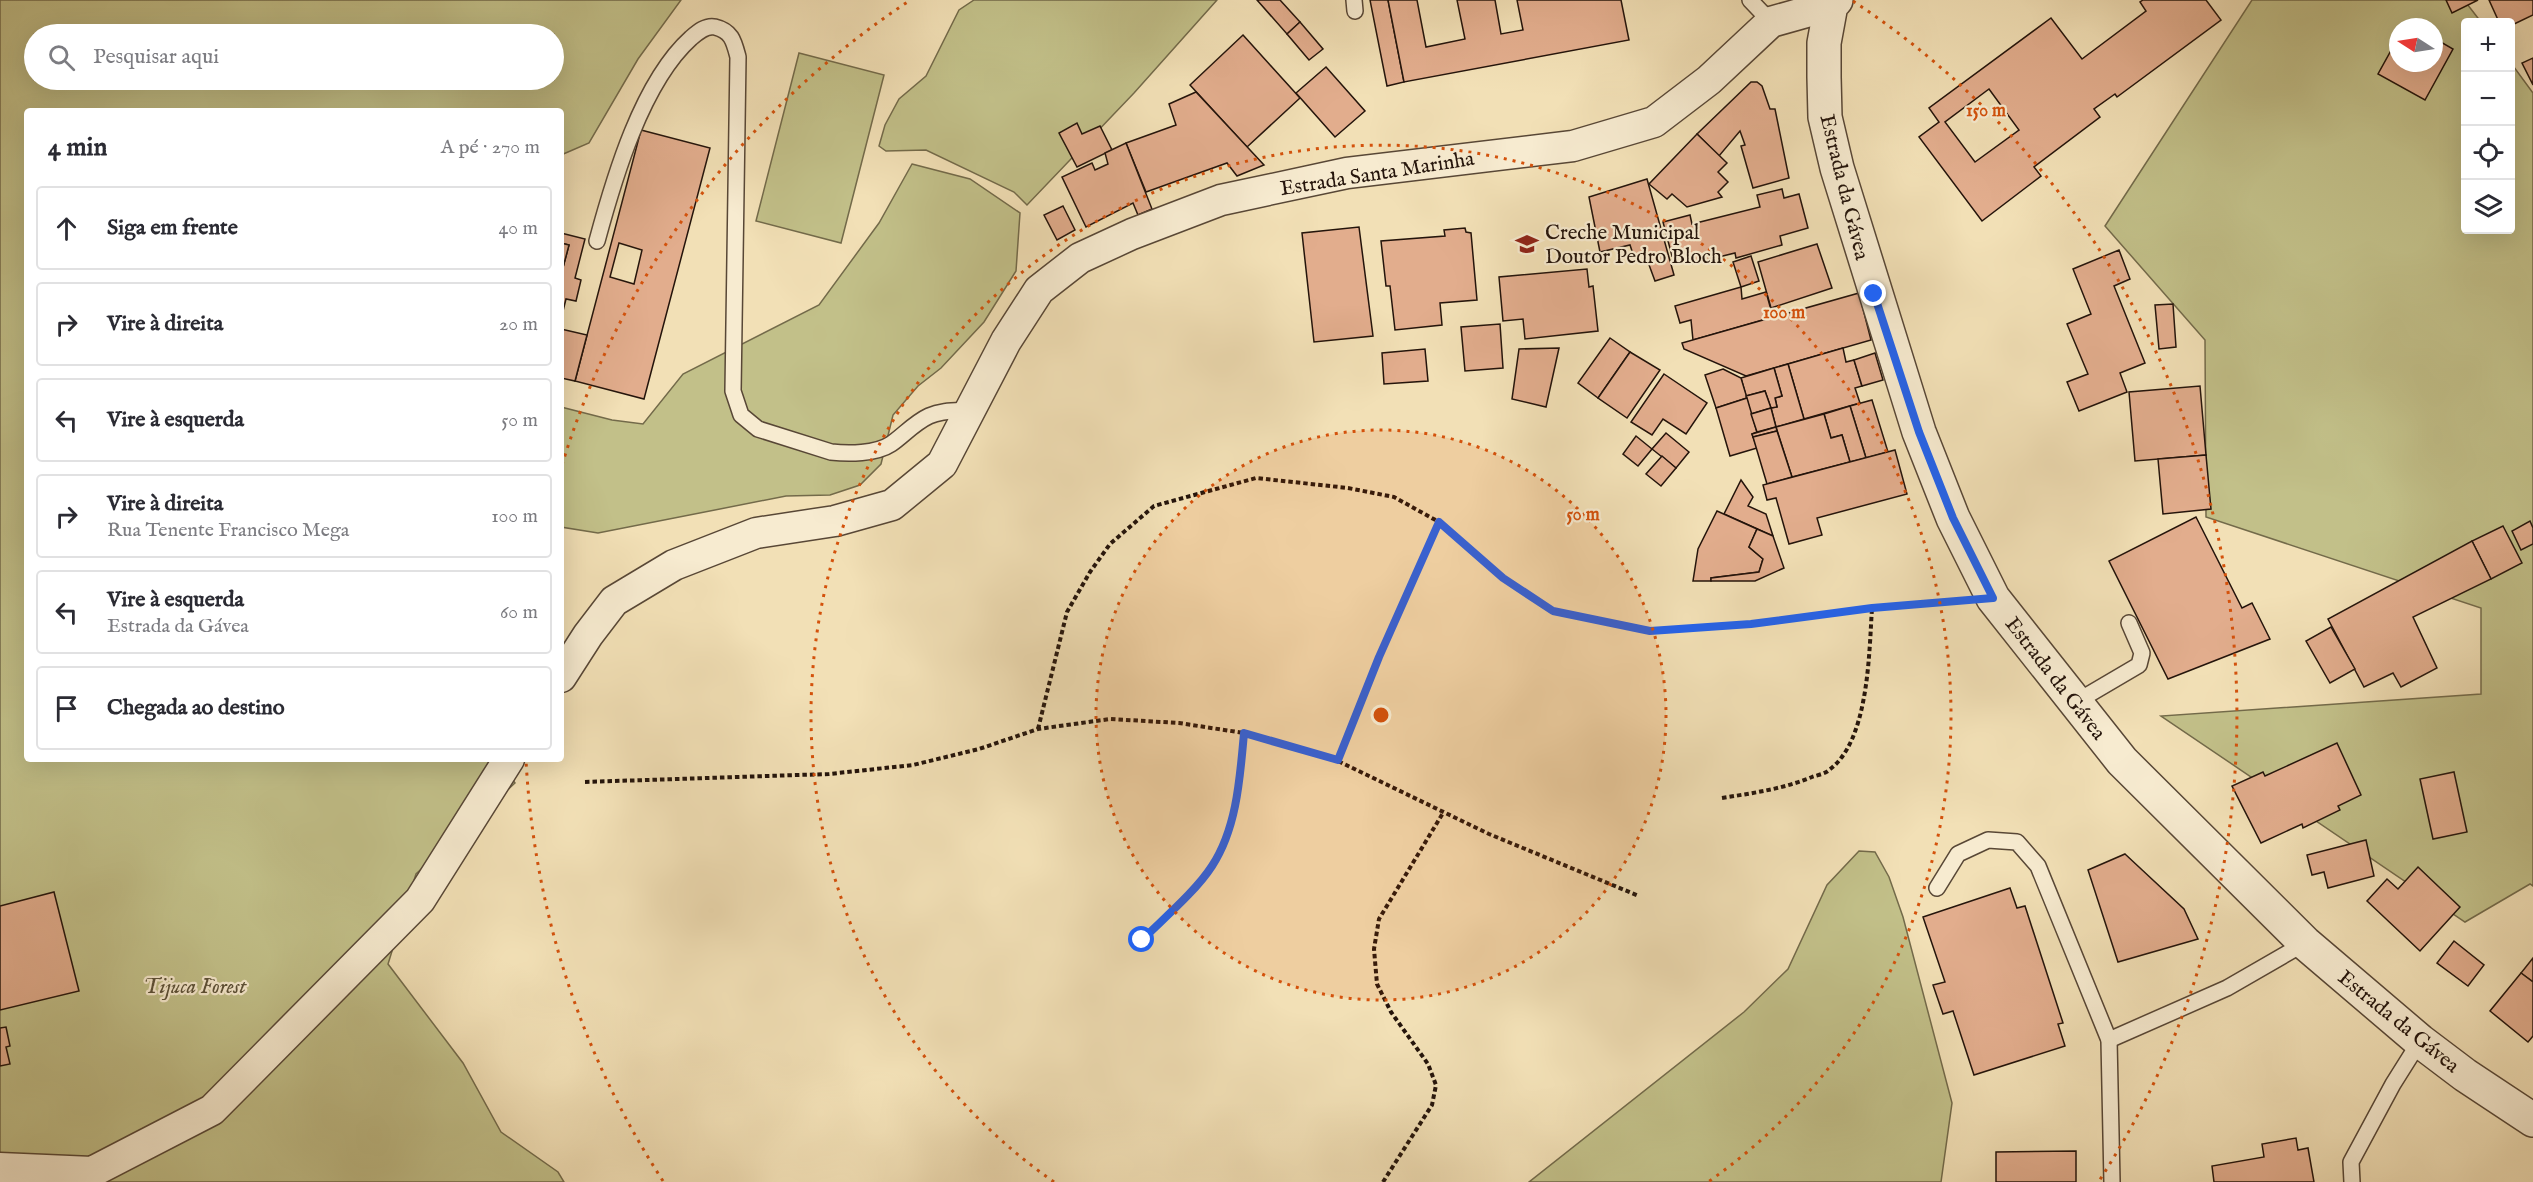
<!DOCTYPE html>
<html lang="pt">
<head>
<meta charset="utf-8">
<style>
  body { margin:0; font-family:"IM FELL English",serif; background:#f2f2f3; color:#2b2b33 }
  .controls { position:absolute; right:18px; top:18px; display:grid; overflow:hidden; border-radius:6px; box-shadow:0 6px 24px #0002 }
  .controls button { width:54px; height:54px; display:grid; place-items:center; padding:0; border:0; border-bottom:2px solid #e1e1e2; background:#fff; color:#2b2b33; font:30px sans-serif }
  .compass { position:absolute; left:2389px; top:18px; width:54px; height:54px; border-radius:50%; background:#fff; box-shadow:0 6px 24px #0002; rotate:282deg }
  .stop { position:absolute; width:18px; height:18px; margin:-14px; border:4px solid #2563eb; border-radius:50%; background:#fff }
  .stop.end { background:#2563eb; border-color:#fff; box-shadow:0 2px 6px #0008 }
  .list { margin:0; padding:0; list-style:none }
  h2 { display:flex; justify-content:space-between; align-items:center; height:78px; margin:0; padding:0 24px; font-size:26px }
  h2 small { font-size:20px; font-weight:400; color:#7c7c81 }
  .list li { display:grid; grid-template-columns:39px 1fr auto; gap:18px; align-items:center; box-sizing:border-box; height:84px; margin:0 12px 12px; padding:0 12px; border:2px solid #e1e1e2; border-radius:6px }
  .list b { display:block; font-size:22px; white-space:nowrap }
  .list p { margin:0; font-size:20px; white-space:nowrap; color:#7c7c81 }
  .list em { font-size:20px; font-style:normal; color:#7c7c81 }
  .icon { flex:none; width:33px; height:33px; fill:none; stroke:currentColor; stroke-width:2; stroke-linecap:round; stroke-linejoin:round }
  .map { position:relative; flex:none; width:2533px; height:1182px; overflow:hidden }
  .search { position:absolute; background:#fff; box-shadow:0 6px 24px #0002; left:24px; top:24px; width:540px; height:66px; display:flex; align-items:center; gap:15px; box-sizing:border-box; padding:0 21px; border-radius:33px; color:#7c7c81; font-size:22px }
  .panel { position:absolute; background:#fff; box-shadow:0 6px 24px #0002; left:24px; top:108px; width:540px; height:654px; border-radius:6px }
  .map>svg:first-child { display:block }
  .green { fill:#c2c089; stroke:#736a4a; stroke-width:1.5; fill-rule:evenodd }
  .building { fill:#e2ad8d; stroke:#24140b; stroke-width:1.5; fill-rule:evenodd }
  .lines { fill:none; stroke-linecap:round; stroke-linejoin:round }
  .service-casing { stroke:#584736; stroke-width:18 }
  .minor-casing { stroke:#584736; stroke-width:33 }
  .tertiary-casing { stroke:#584736; stroke-width:36 }
  .path { stroke:#24140b; stroke-width:4; stroke-dasharray:4.5 3; stroke-linecap:butt }
  .service { stroke:#f7ebd0; stroke-width:15 }
  .minor { stroke:#f7ebd0; stroke-width:30 }
  .tertiary { stroke:#f7ebd0; stroke-width:33 }
  .route { stroke:#2563eb; stroke-width:8 }
  .ring { fill:none; stroke:#d4520c; stroke-width:3; stroke-dasharray:3 6 }
  .labels { text-anchor:middle; stroke-width:4.5; stroke-linejoin:round; paint-order:stroke }
  .street-label { font-size:21px; fill:#24140b; stroke:#f7ebd0 }
  .poi-label { font-size:21px; fill:#24140b; stroke:#f7ebd0; text-anchor:start }
  .park-label { font-size:21px; font-style:italic; fill:#5b5037; stroke:#f7ebd0 }
  .centre { fill:#d4520c; stroke:#f7ebd0; stroke-width:3 }
  .ring-label { font-size:18px; text-anchor:middle; font-weight:bold; fill:#d4520c; stroke:#f7ebd0; stroke-width:4.5; stroke-linejoin:round; paint-order:stroke }
</style>
</head>
<body>
<div class="map">
<svg width="2533" height="1182" viewBox="0 0 2533 1182">
  <rect width="100%" height="100%" fill="#f2e0b6"/>
  <filter id="stains"><feTurbulence type="fractalNoise" baseFrequency=".00333" numOctaves="4"/><feColorMatrix values="0 0 0 0 .2 0 0 0 0 .09 0 0 0 0 .02 0 0 0 .5 -.17"/></filter>
  <radialGradient id="worn" r=".72"><stop offset=".6" stop-color="#630" stop-opacity="0"/><stop offset="1" stop-color="#630" stop-opacity=".3"/></radialGradient>
  <g class="green">
    <path d="M0,0H681L638,59L589,143L561,155V111H27V759H497L515,783L416,874L388,964L463,1063L501,1132L558,1172L564,1182H0ZM34,34H554V80H34Z"/>
    <path d="M974,0H1217L1134,93L1027,205L1014,192L926,150L886,151L879,146L885,125L899,99L926,76L959,10Z"/>
    <path d="M2252,0H2464L2481,22H2466V230H2510L2511,63L2533,93V886L2530,884L2465,922L2161,716L2481,694V608L2206,517L2205,340L2105,226ZM2398,27H2434V63H2398Z"/>
    <path d="M799,53L884,75L841,243L756,221Z"/>
    <path d="M912,164L970,179L1020,213L1016,271L984,322L941,368L918,386L893,415L881,464L860,485L830,495L786,496L598,533L561,527V407L612,420L643,424L683,374L819,305L879,223Z"/>
    <path d="M1859,851L1875,852L1889,877L1903,917L1952,1103L1941,1182H1529L1744,1012L1788,969L1827,885Z"/>
  </g>
  <g class="building">
    <path d="M1257,0H1280L1300,22L1287,34Z"/>
    <path d="M1370,0H1388L1404,82L1387,86Z"/>
    <path d="M1388,0H1417L1426,47L1465,39L1457,0H1495L1501,34L1523,30L1517,0H1621L1629,40L1404,82Z"/>
    <path d="M2143,0H2206L2221,20L2117,97L2115,94L2094,109L2100,117L2034,167L2041,176L1982,221L1919,137L1939,122L1929,108L2051,18L2082,59L2146,11L2140,2ZM1989,89L2019,130L1975,162L1945,122Z"/>
    <path d="M2446,0H2478L2452,13Z"/>
    <path d="M2489,0H2533V15L2510,26V22H2499Z"/>
    <path d="M1300,22L1323,49L1309,60L1287,34Z"/>
    <path d="M1243,35L1300,98L1247,147L1190,85Z"/>
    <path d="M2398,38V63H2434V38L2453,49L2425,100L2378,74Z"/>
    <path d="M2533,58V85L2522,63Z"/>
    <path d="M1326,67L1365,111L1335,137L1296,93Z"/>
    <path d="M1751,82H1757L1762,86L1770,109H1775L1789,178L1753,188L1741,146L1745,145L1740,131L1719,156L1697,134Z"/>
    <path d="M1196,92L1264,165L1237,176L1227,163L1146,192L1126,143L1176,125L1169,104Z"/>
    <path d="M1077,123L1082,134L1100,126L1112,150L1077,167L1059,133Z"/>
    <path d="M641,130L710,148L644,399L575,381ZM619,243L642,250L634,284L610,277Z"/>
    <path d="M1697,134L1727,163L1718,172L1728,182L1718,192L1722,197L1687,207L1672,194L1667,199L1649,184Z"/>
    <path d="M1126,143L1152,209L1138,215L1133,203L1086,227L1062,177L1092,163L1095,170L1108,164L1105,153Z"/>
    <path d="M1647,179L1674,275L1655,281L1645,254L1634,257L1630,245L1600,252L1589,197Z"/>
    <path d="M1782,189L1784,198L1799,194L1808,228L1780,236L1782,245L1736,258L1735,253L1690,264L1687,252L1672,256L1663,222L1690,215L1692,224L1760,207L1757,195Z"/>
    <path d="M1063,206L1075,230L1057,240L1044,215Z"/>
    <path d="M1359,227L1373,336L1314,342L1302,233Z"/>
    <path d="M1465,228L1466,232L1471,233L1477,300L1440,303L1442,325L1395,330L1390,286H1386L1381,241L1445,236L1444,230Z"/>
    <path d="M561,233L585,239L575,278L581,280L576,301L566,299L561,319V275L569,245L561,243Z"/>
    <path d="M561,243L569,245L561,275Z"/>
    <path d="M1817,244L1832,288L1771,308L1758,262Z"/>
    <path d="M2119,250L2130,279L2114,286L2145,363L2120,373L2127,392L2079,411L2067,382L2088,374L2067,324L2091,314L2073,269Z"/>
    <path d="M1751,256L1759,281L1741,287L1733,262Z"/>
    <path d="M1587,269L1589,287L1593,286L1598,331L1525,339L1523,319L1503,321L1499,277Z"/>
    <path d="M1741,287L1742,299L1766,292L1773,317L1693,340L1691,320L1680,323L1675,306Z"/>
    <path d="M1859,293L1871,340L1746,376L1684,349L1682,343Z"/>
    <path d="M2173,304L2176,347L2159,349L2155,305Z"/>
    <path d="M1500,324L1503,368L1465,371L1461,327Z"/>
    <path d="M561,329L587,335L575,381L561,378Z"/>
    <path d="M1610,338L1630,352L1598,398L1578,383Z"/>
    <path d="M1559,348L1546,407L1512,399L1519,349Z"/>
    <path d="M1843,348L1846,362L1854,360L1862,386L1855,388L1860,403L1804,419L1788,364Z"/>
    <path d="M1425,349L1428,381L1384,384L1382,353Z"/>
    <path d="M1630,352L1660,370L1627,418L1598,398Z"/>
    <path d="M1875,353L1883,380L1862,386L1854,360Z"/>
    <path d="M1788,364L1804,419L1776,427L1771,408L1777,407L1775,398L1782,396L1774,368Z"/>
    <path d="M1774,368L1782,396L1775,398L1777,407L1771,408L1765,391L1746,396L1741,378Z"/>
    <path d="M1723,369L1741,378L1747,398L1716,408L1705,375Z"/>
    <path d="M1664,374L1707,403L1686,434L1663,419L1652,435L1631,422Z"/>
    <path d="M2200,386L2206,455L2135,461L2129,392Z"/>
    <path d="M1765,391L1771,408L1751,414L1746,396Z"/>
    <path d="M1747,398L1757,432L1752,434L1757,448L1730,456L1716,408Z"/>
    <path d="M1872,400L1888,452L1866,458L1850,406Z"/>
    <path d="M1850,406L1866,458L1850,462L1842,435L1831,438L1824,414Z"/>
    <path d="M1771,408L1776,427L1757,432L1751,414Z"/>
    <path d="M1824,414L1831,438L1842,435L1850,462L1792,477L1776,427Z"/>
    <path d="M1776,427L1777,431L1753,437L1752,434Z"/>
    <path d="M1777,431L1792,477L1767,484L1753,437Z"/>
    <path d="M1666,433L1689,452L1676,468L1652,449Z"/>
    <path d="M1636,436L1652,449L1638,466L1623,454Z"/>
    <path d="M1895,450L1907,494L1817,518L1822,535L1789,544L1776,498L1767,500L1763,485Z"/>
    <path d="M2206,455L2211,509L2163,514L2158,459Z"/>
    <path d="M1662,456L1676,468L1661,486L1646,474Z"/>
    <path d="M1741,480L1753,497L1748,506L1766,514L1773,536L1724,514Z"/>
    <path d="M1717,511L1757,529L1749,547L1763,559L1759,572L1711,578V581H1693L1698,549Z"/>
    <path d="M2196,517L2242,608L2252,603L2270,639L2168,679L2109,561Z"/>
    <path d="M2530,521L2533,528V544L2521,550L2512,531Z"/>
    <path d="M2503,526L2522,563L2491,579L2472,541Z"/>
    <path d="M1757,529L1773,536L1784,568L1755,581H1711V578L1759,572L1763,559L1749,547Z"/>
    <path d="M2472,541L2491,579L2413,617L2437,668L2401,687L2393,673L2364,687L2328,619Z"/>
    <path d="M2331,627L2355,669L2330,683L2306,641Z"/>
    <path d="M2337,743L2361,795L2338,806L2340,810L2303,828L2302,824L2261,843L2232,786L2263,772L2265,776Z"/>
    <path d="M2454,772L2467,832L2433,839L2420,779Z"/>
    <path d="M2366,840L2374,876L2328,888L2324,872L2312,875L2307,855Z"/>
    <path d="M2125,854L2184,909L2198,939L2118,962L2088,870Z"/>
    <path d="M2418,867L2460,907L2420,951L2367,901L2387,879L2398,889Z"/>
    <path d="M2010,888L2017,908L2025,906L2063,1023L2058,1024L2065,1046L1974,1075L1953,1011L1943,1014L1933,985L1945,982L1923,917Z"/>
    <path d="M54,892L79,991L0,1010V906Z"/>
    <path d="M2454,941L2484,965L2468,986L2437,963Z"/>
    <path d="M2533,958V982L2521,973Z"/>
    <path d="M2521,973L2533,982V1036L2528,1042L2490,1011Z"/>
    <path d="M6,1027L10,1046L6,1047L10,1064L0,1066V1028Z"/>
    <path d="M2296,1138L2298,1150L2308,1148L2314,1182H2214L2212,1166L2264,1157L2262,1144Z"/>
    <path d="M2076,1151V1182H1996V1152Z"/>
  </g>
  <g class="lines">
    <g class="service-casing">
      <g id="service">
        <path d="M1354,0L1355,11"/>
        <path d="M1750,0L1771,22"/>
        <path d="M597,241C614,178 642,82 691,38C698,32 706,25 715,27C732,31 734,42 738,57L733,391L741,415L758,429L831,452C848,454 876,454 891,444C904,435 914,423 929,416C942,410 956,411 971,410"/>
        <path d="M2076,702L2139,665L2142,653L2129,623"/>
        <path d="M1937,888L1958,854L1988,840L2017,842L2038,866L2109,1040L2112,1182"/>
        <path d="M2109,1040L2227,988L2305,943"/>
        <path d="M2352,1182L2351,1162L2393,1084L2420,1041"/>
      </g>
    </g>
    <g class="minor-casing">
      <g id="minor">
        <path d="M561,677L588,635L614,601L674,565L756,533L835,521L892,505L942,464L1006,341L1039,290L1080,258L1132,234L1221,200L1347,173L1573,146L1654,122L1709,80L1771,22L1831,5"/>
        <path d="M0,1168L92,1172L212,1110L420,900L509,759"/>
      </g>
    </g>
    <g class="tertiary-casing">
      <path id="tertiary" d="M1836,0L1831,5L1824,43V77L1825,117L1837,168L1919,432L1953,518L1993,598L2122,761L2305,943L2420,1041L2465,1075L2533,1120"/>
    </g>
    <g class="path">
      <path d="M1038,729L1067,612L1090,572L1110,544L1154,506L1256,478L1348,488L1394,497L1439,522L1503,578L1553,611L1650,631L1751,624L1872,608L1955,601"/>
      <path d="M1338,761L1379,657L1439,522"/>
      <path d="M585,782L829,774L913,765L979,749L1038,729L1110,719L1179,723L1244,733L1338,761L1489,834L1639,896"/>
      <path d="M1722,798C1753,793 1783,789 1812,777C1817,775 1825,774 1829,770C1869,741 1869,653 1872,608"/>
      <path d="M1142,940C1163,919 1196,891 1212,866C1237,828 1240,777 1244,733"/>
      <path d="M1383,1182L1432,1105L1436,1085L1428,1064L1391,1012L1377,984L1374,949L1379,919L1443,813"/>
    </g>
    <use href="#service" class="service"/>
    <use href="#minor" class="minor"/>
    <use href="#tertiary" class="tertiary"/>
  </g>
  <g class="lines">
    <path class="route" d="M1142,940C1163,919 1196,891 1212,866C1237,828 1240,777 1244,733L1338,760L1379,657L1439,522L1503,578L1553,611L1650,631L1751,624L1872,608L1993,598L1953,518L1919,432L1874,294"/>
  </g>
  <circle cx="1381" cy="715" r="285" fill="#d4520c" fill-opacity=".12"/>
  <g class="ring">
    <circle cx="1381" cy="715" r="285"/>
    <path d="M1054 1182A570 570 0 1 1 1708 1182"/>
    <path d="M663 1181A856 856 0 0 1 526 760M562 465A856 856 0 0 1 909 1M1853 1A856 856 0 0 1 2099 1181"/>
  </g>
  <defs>
    <g id="school-bare" transform="scale(1.8)"><path d="M0-5L7-2L0 1L-7-2ZM-4 1L0 2.5L4 1V4Q0 6-4 4Z" fill="#8f2418" stroke="#f7ebd0" stroke-width="2.5" paint-order="stroke"/></g>
  </defs>
  <g fill-rule="evenodd">
    <use href="#school-bare" x="1527" y="244"/>
  </g>
  <g class="labels">
    <g class="street-label">
      <text transform="translate(1377 173) rotate(-9)" y="7">Estrada Santa Marinha</text>
      <text transform="translate(1845 187) rotate(76)" y="7">Estrada da Gávea</text>
      <text transform="translate(2056 678) rotate(52)" y="7">Estrada da Gávea</text>
      <text transform="translate(2399 1021) rotate(39)" y="7">Estrada da Gávea</text>
    </g>
    <g class="poi-label">
      <text x="1545" y="239">Creche Municipal<tspan x="1545" dy="24">Doutor Pedro Bloch</tspan></text>
    </g>
    <g class="park-label">
      <text x="195" y="993">Tijuca Forest</text>
    </g>
  </g>
  <circle cx="1381" cy="715" r="9" class="centre"/>
  <g class="ring-label">
    <text x="1986" y="116">150 m</text>
    <text x="1784" y="318">100 m</text>
    <text x="1583" y="520">50 m</text>
  </g>
  <rect width="100%" height="100%" filter="url(#stains)"/>
  <rect width="100%" height="100%" fill="url(#worn)"/>
</svg>
<div class="controls">
<button>+</button>
<button>−</button>
<button><svg class="icon" aria-label="locate" viewBox="0 0 24 24"><circle cx="12" cy="12" r="6"/><path d="M12 2v4M12 18v4M2 12h4M18 12h4"/></svg></button>
<button><svg class="icon" aria-label="layers" viewBox="0 0 24 24"><path d="M12 4l9 5-9 5-9-5zM3 14l9 5 9-5"/></svg></button>
</div>
<svg class="compass" viewBox="-18 -18 36 36"><path d="M0-13l5 13h-10z" fill="#e53935"/><path d="M0 13l5-13h-10z" fill="#7c7c81"/></svg>
<div class="stop" style="left:1142px;top:940px"></div>
<div class="stop end" style="left:1874px;top:294px"></div>
<div class="search"><svg class="icon" aria-label="search" viewBox="0 0 24 24"><circle cx="10" cy="10" r="6"/><path d="M15 15l6 6"/></svg>Pesquisar aqui</div>
<section class="panel">
<h2>4 min<small>A pé · 270 m</small></h2>
<ul class="list">
<li><svg class="icon" aria-label="ahead" viewBox="0 0 24 24"><path d="M12 20V5M6 11l6-6 6 6"/></svg><div><b>Siga em frente</b></div><em>40 m</em></li>
<li><svg class="icon" aria-label="right" viewBox="0 0 24 24"><path d="M7 20v-9h11M14 6l5 5-5 5"/></svg><div><b>Vire à direita</b></div><em>20 m</em></li>
<li><svg class="icon" aria-label="left" viewBox="0 0 24 24"><path d="M17 20v-9H6M10 6l-5 5 5 5"/></svg><div><b>Vire à esquerda</b></div><em>50 m</em></li>
<li><svg class="icon" aria-label="right" viewBox="0 0 24 24"><path d="M7 20v-9h11M14 6l5 5-5 5"/></svg><div><b>Vire à direita</b><p>Rua Tenente Francisco Mega</p></div><em>100 m</em></li>
<li><svg class="icon" aria-label="left" viewBox="0 0 24 24"><path d="M17 20v-9H6M10 6l-5 5 5 5"/></svg><div><b>Vire à esquerda</b><p>Estrada da Gávea</p></div><em>60 m</em></li>
<li><svg class="icon" aria-label="arrive" viewBox="0 0 24 24"><path d="M6 21V4h12l-3 4 3 4H6"/></svg><div><b>Chegada ao destino</b></div></li>
</ul>
</section>
</div>
</body>
</html>
